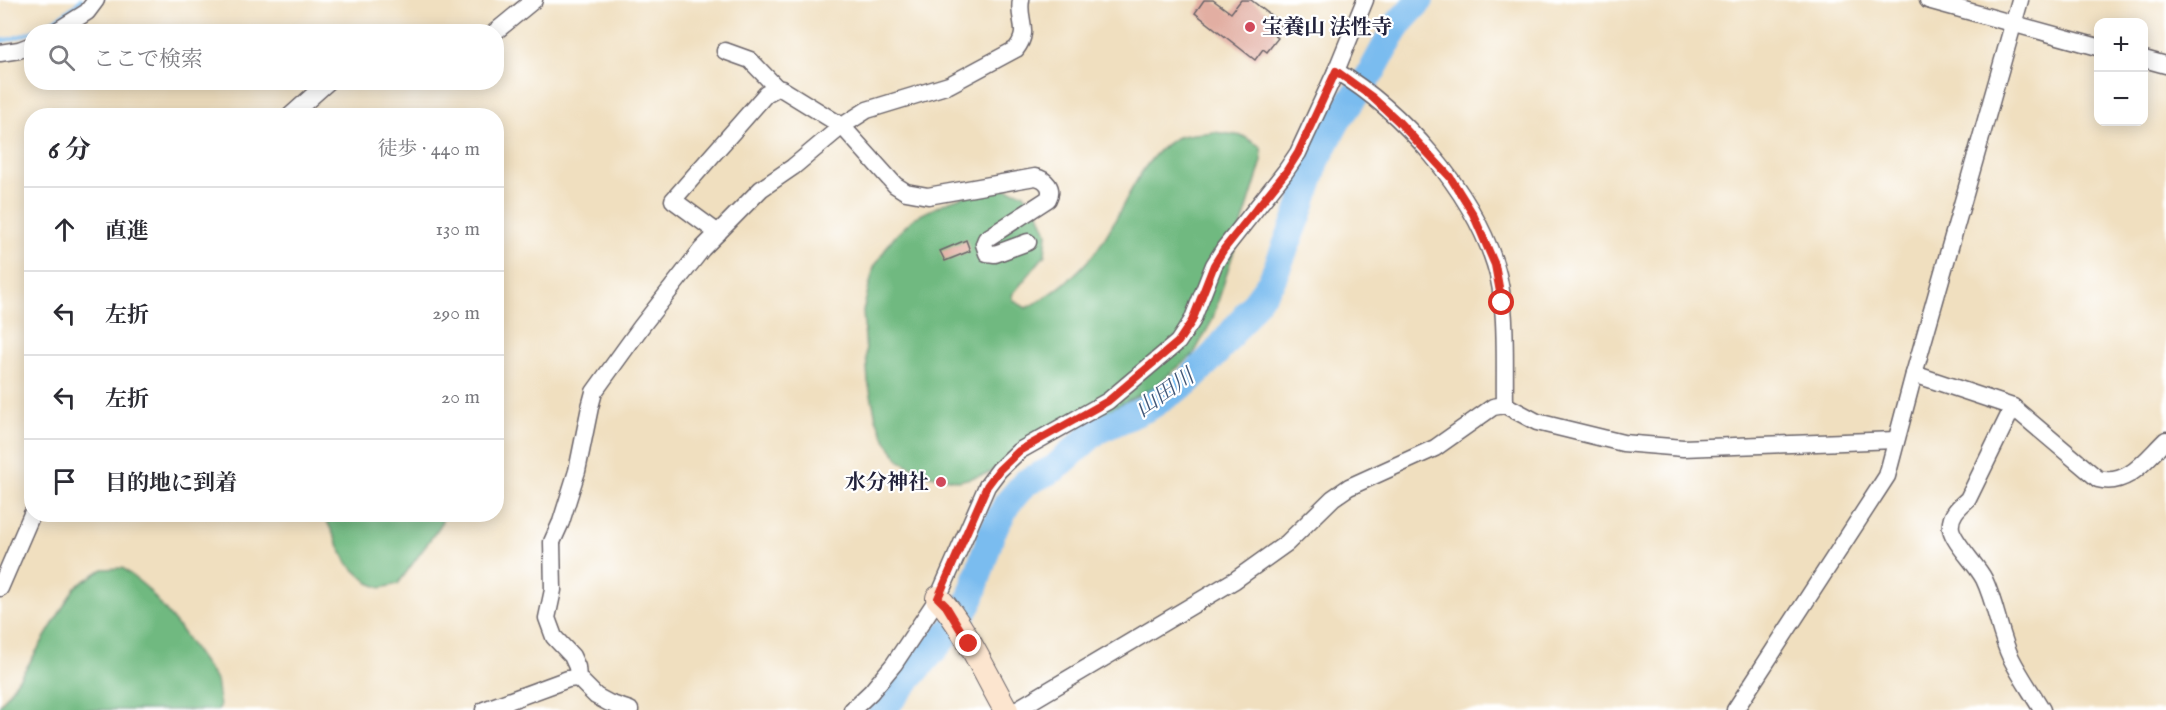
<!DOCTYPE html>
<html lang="ja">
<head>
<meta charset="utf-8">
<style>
  body { margin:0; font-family:"IM FELL English","Noto Serif JP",serif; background:#f2f2f3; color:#2b2b33 }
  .controls { position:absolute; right:18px; top:18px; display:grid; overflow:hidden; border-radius:12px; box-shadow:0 3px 15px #0003 }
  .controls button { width:54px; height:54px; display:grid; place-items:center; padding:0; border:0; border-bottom:2px solid #e1e1e2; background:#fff; color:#2b2b33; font:30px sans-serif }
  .stop { position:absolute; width:18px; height:18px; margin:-14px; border:4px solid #d93025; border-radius:50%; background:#fff }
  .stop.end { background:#d93025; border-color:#fff; box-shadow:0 2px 6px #0008 }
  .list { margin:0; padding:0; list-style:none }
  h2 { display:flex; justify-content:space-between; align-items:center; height:78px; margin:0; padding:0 24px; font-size:26px }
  h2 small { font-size:20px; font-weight:400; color:#7c7c81 }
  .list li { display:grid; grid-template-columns:39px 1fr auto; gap:18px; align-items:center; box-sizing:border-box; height:84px; padding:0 24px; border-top:2px solid #e1e1e2 }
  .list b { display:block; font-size:22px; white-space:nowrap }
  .list em { font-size:20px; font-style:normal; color:#7c7c81 }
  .icon { flex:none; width:33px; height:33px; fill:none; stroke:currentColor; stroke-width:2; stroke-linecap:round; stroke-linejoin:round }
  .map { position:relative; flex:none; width:2166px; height:710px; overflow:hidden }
  .search { position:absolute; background:#fff; box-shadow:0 3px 15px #0003; left:24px; top:24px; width:480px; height:66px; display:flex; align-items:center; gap:15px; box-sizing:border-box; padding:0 21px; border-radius:24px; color:#7c7c81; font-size:22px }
  .panel { position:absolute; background:#fff; box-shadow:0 3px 15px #0003; left:24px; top:108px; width:480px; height:414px; border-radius:24px }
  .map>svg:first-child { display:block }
  .forest { fill:#70b980; stroke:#496e5e; stroke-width:1.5 }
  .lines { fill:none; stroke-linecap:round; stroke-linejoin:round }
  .stream { stroke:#7abcef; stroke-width:4.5 }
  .river { stroke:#7abcef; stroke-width:28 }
  .building { fill:#e2aea2 }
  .street-casing { stroke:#6a6469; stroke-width:19 }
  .secondary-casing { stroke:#6a6469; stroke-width:26 }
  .street { stroke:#fff; stroke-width:16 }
  .secondary { stroke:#fce5cf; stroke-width:24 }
  .route { stroke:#d93025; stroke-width:8 }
  .poi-dot { fill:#d1495b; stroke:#fff; stroke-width:2 }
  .labels { text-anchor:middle; stroke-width:4.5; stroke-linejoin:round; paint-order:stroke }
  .poi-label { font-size:21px; font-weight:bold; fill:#22223b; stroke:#fff; text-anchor:start }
  .water-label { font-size:22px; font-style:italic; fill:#41587a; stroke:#fff }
</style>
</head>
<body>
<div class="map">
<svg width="2166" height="710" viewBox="0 0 2166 710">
  <rect width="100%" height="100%" fill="#fff"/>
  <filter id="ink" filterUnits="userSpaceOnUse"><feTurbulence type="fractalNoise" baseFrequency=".0167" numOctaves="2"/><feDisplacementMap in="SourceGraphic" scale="12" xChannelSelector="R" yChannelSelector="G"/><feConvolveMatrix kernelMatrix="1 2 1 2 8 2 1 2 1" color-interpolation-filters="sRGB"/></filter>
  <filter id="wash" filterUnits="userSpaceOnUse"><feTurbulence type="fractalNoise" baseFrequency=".008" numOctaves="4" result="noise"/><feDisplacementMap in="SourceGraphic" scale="24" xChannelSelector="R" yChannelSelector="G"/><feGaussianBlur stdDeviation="1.35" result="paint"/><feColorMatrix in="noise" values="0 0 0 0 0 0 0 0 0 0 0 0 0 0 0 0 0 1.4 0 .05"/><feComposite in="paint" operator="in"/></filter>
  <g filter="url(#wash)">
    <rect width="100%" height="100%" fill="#f0dfbf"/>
    <g class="forest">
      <path d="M1214,132L1243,136L1261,147L1262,161L1212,321L1193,355L1152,388L986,474L959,481L926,474L900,461L886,441L876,418L868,381L863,311L874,267L892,239L914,218L947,202L993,186L1023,193L1039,213L1047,233L1045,255L1012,295L1014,301L1026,308C1053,295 1077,275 1096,251C1123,216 1136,162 1174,139C1184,133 1203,134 1214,132Z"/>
      <path d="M324,515H444L440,526L398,584L381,588L369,583L347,563Z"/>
      <path d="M123,568L147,588L178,626L216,680L220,707L218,710H0V705L27,667L75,587L103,569Z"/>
    </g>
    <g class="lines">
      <path class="stream" d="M0,41C26,38 63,18 81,0"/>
      <path class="river" d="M882,710L959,620L969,603L992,532L1007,504L1025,483L1055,468L1096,431L1149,407L1187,382L1215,354L1244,318L1272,280L1298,216L1316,161L1337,121L1371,73L1397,25L1420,0"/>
    </g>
    <g id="blocks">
      <g class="building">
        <path d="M1204,0H1213L1231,13L1241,0H1251L1282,24L1274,35L1278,38L1267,52L1263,49L1255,60L1195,13Z"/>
        <path d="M966,240L970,251L945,261L940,251Z"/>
      </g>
    </g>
  </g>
  <g filter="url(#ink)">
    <use href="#blocks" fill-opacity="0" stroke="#6a6469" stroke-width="1.5"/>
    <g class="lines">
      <g class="street-casing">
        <g id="street">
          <path d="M1928,0L2098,47"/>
          <path d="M55,32L87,12L96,0"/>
          <path d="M495,32L534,0"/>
          <path d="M725,51L750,60L777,88"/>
          <path d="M0,53L19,50L32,45"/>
          <path d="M2144,59L2166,65"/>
          <path d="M1336,71C1403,111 1471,190 1495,264C1508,304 1504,362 1505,405"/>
          <path d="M290,116L328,82"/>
          <path d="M718,233L673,200L766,94L777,88L782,89L842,126L895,185L906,192L928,196L1035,177C1046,179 1054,188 1048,199L986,239L984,244L987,253L995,254L1028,242"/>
          <path d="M1914,374L2013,407L2098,479C2128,487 2146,459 2166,440"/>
          <path d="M2013,407L1968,499C1959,507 1949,515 1951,529C1954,543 1977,565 1984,579C1996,604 1999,633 2011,658C2020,676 2032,693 2042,710"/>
          <path d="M0,588L32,514"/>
          <path d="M578,678L577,667L572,656L554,637L547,618L553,590L552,542L561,522L577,471L590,407L594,392L641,327L702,249L761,189L793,167L842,126L867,110L949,85L1016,49C1031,30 1017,20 1021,0"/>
          <path d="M484,710L568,679L578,678L596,696L609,703L630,710"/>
          <path d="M852,710L871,692L894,664L938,598L987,486L999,470L1019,451L1108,401L1178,342L1192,321L1214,265L1224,249L1285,172L1298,153L1336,71L1365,0"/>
          <path d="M1016,710L1235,580L1287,543L1333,498L1349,487L1435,448L1493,407L1505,405L1537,422L1623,443L1683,448L1896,440"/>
          <path d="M1735,710L1887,476L1914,374L2020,0"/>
        </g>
      </g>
      <g class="secondary-casing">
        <path id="secondary" d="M938,598C963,624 987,677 1006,710"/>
      </g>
      <use href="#street" class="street"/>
      <use href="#secondary" class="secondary"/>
    </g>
  </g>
  <g class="lines" filter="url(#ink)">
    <path class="route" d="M969,644L946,606L938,598L987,486L999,470L1019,451L1108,401L1178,342L1192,321L1214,265L1224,249L1286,172L1298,153L1336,71L1372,97L1398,121L1450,177L1473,214L1495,265L1502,303"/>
  </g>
  <g class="poi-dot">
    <circle cx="1250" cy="27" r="6"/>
    <circle cx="941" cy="482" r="6"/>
  </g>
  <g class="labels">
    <g class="poi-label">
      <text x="1262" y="34">宝養山 法性寺</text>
      <text x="929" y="489" text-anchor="end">水分神社</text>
    </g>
    <g class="water-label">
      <text transform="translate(1164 392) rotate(-35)" y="8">山田川</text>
    </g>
  </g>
</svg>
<div class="controls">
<button>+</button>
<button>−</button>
</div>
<div class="stop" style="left:1502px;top:303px"></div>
<div class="stop end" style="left:969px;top:644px"></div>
<div class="search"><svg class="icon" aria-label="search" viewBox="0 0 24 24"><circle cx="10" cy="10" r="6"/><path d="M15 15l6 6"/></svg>ここで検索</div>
<section class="panel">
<h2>6 分<small>徒歩 · 440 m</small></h2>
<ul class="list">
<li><svg class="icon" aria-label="ahead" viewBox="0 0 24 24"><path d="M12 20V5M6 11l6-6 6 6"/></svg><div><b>直進</b></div><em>130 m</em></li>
<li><svg class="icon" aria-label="left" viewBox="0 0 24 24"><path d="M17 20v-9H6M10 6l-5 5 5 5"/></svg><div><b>左折</b></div><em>290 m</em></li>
<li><svg class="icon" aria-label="left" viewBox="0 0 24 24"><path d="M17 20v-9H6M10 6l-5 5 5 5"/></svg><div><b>左折</b></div><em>20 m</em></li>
<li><svg class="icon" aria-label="arrive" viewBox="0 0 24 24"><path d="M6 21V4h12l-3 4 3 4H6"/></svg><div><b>目的地に到着</b></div></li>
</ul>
</section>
</div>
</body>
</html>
